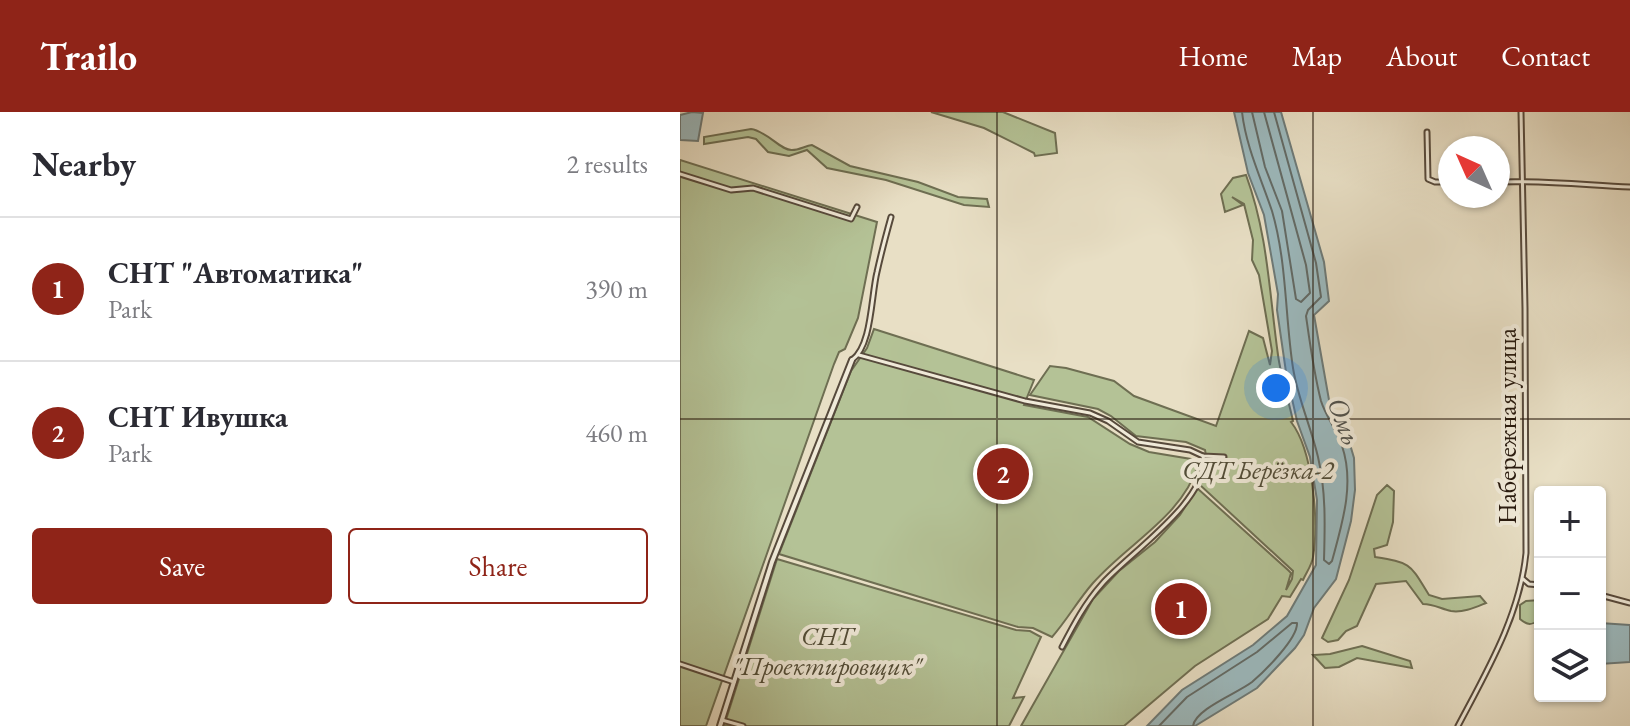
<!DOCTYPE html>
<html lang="en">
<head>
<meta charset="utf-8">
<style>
  body { margin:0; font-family:"EB Garamond",serif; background:#f2f2f3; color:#2b2b33 }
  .controls { position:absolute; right:24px; bottom:24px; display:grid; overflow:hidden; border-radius:8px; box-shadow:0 2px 6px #0004 }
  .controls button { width:72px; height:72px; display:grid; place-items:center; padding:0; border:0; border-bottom:2px solid #e1e1e2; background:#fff; color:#2b2b33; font:40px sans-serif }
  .compass { position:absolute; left:758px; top:24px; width:72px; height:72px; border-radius:50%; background:#fff; box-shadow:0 2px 6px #0004; rotate:315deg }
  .you { position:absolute; left:596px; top:276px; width:28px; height:28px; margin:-20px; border:6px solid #fff; border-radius:50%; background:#1a73e8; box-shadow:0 0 0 12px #1a73e833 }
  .badge { display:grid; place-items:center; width:52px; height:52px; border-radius:50%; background:#8f2418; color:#fff; font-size:26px; font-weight:700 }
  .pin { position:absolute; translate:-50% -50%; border:4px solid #fff; box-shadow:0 2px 8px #0006 }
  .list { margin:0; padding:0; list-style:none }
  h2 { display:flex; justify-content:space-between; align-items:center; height:104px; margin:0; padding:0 32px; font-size:34px }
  h2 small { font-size:26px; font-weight:400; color:#7c7c81 }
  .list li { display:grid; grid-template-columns:52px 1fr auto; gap:24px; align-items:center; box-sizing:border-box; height:144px; padding:0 32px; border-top:2px solid #e1e1e2 }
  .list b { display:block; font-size:30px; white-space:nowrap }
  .list p { margin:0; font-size:26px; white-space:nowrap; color:#7c7c81 }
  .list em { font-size:26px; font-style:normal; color:#7c7c81 }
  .actions { display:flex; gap:16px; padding:24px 32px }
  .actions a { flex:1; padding:18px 0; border:2px solid #8f2418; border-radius:8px; text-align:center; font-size:28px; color:#8f2418 }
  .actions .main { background:#8f2418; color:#fff }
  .icon { flex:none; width:44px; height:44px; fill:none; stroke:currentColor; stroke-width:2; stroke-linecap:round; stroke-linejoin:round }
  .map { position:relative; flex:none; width:950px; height:614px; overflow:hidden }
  header { display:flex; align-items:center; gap:48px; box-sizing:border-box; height:112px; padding:0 40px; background:#8f2418; color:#fff }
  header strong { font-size:38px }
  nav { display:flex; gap:44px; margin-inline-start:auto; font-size:28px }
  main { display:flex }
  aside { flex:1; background:#fff }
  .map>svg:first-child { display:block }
  .green { fill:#b4c296; stroke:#6e6e52; stroke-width:2 }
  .water { fill:#9cbabf; stroke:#6d7a78; stroke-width:2 }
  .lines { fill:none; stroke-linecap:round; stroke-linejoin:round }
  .shore { stroke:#626a66; stroke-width:2 }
  .minor-casing { stroke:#574a3c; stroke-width:7 }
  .tertiary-casing { stroke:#574a3c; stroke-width:8 }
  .minor { stroke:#f0ead9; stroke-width:3 }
  .tertiary { stroke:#f0ead9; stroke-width:4 }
  .grid { fill:none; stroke:#27190e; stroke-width:2; stroke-opacity:0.55 }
  .labels { text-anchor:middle; stroke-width:8; stroke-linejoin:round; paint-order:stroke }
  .street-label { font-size:26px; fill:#27190e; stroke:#f0ead9 }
  .park-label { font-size:26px; font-style:italic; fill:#514c37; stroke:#f0ead9 }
  .water-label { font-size:28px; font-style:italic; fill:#50514c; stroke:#f0ead9 }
</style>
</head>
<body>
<header>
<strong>Trailo</strong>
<nav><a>Home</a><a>Map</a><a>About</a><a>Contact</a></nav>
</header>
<main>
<aside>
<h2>Nearby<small>2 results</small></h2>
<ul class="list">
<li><span class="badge">1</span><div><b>СНТ &quot;Автоматика&quot;</b><p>Park</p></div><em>390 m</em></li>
<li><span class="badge">2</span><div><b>СНТ Ивушка</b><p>Park</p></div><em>460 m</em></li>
</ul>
<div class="actions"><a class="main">Save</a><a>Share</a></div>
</aside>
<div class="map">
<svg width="950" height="614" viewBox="0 0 950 614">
  <rect width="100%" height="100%" fill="#e8dfc5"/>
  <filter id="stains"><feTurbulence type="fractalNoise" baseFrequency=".0025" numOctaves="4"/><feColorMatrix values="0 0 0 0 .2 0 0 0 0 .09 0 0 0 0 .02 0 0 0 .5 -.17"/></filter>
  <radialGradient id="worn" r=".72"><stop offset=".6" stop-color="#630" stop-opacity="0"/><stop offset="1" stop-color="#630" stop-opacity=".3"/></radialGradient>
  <g class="green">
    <path d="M251,0H323L375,21L377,41L355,44L354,41L304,16Z"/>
    <path d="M71,17C87,19 101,39 112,38C119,38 125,34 132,33L170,54L238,70L278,85L307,87L309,95L284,93L206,68L147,56L127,38L109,44L88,40L76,27L68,25L24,32V25Z"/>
    <path d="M0,48L197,110L178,206L165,237L159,240L154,252L26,614H0Z"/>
    <path d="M566,63C588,123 589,179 598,243C601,265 608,286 613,309L611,310C633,338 639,410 633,445C632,453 626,461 623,468L621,467L610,485L602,484L588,507L515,554L444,614H341L413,487L439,459L475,430L500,403L517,376L608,458L611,461L606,478L612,467L613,459L520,373L527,349L525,338L506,330L456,324L431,304L418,297L350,283L370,254L386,256L434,269L454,284L536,314L569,219L583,226L590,253L592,239L579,163L572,148L573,128L564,92L552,85L563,93L545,100L541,82L553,66Z"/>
    <path d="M194,217L354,268L344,293L408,305L450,332L469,340L511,347L518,353C502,405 448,431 413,471C398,488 387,508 372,525L353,516L338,515L99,442L171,259L187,236Z"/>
    <path d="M707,373L714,379L713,410L707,433L694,437L695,445C732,451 730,452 749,483L762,487L800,484L806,491C796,495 783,501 771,499C761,497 754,492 743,492L726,469L696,472L677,514L666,519L658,528L648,530L642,526L669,468L697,383Z"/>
    <path d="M97,447L336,518L350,519L361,525L333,586L344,585L329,614H44Z"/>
    <path d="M860,488V508C851,513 848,514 840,507V493L846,489Z"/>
    <path d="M682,534L730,549L732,556L677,546L659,555L645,556L633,543L650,542Z"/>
  </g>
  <g class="water">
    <path d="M12,0L23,1L18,29L0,28V3Z"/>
    <path d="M554,0H601L644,150L649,189L634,203L649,288L669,329L674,346L675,378L671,409L656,467L634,496L624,523L615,536L577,576L515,614H467L502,578L573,533L607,504L636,453L637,388L630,345L617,309L606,260L597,198L598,182L584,103L568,61Z"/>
    <path d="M920,511L950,513V550L920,552Z"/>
  </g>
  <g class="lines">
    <g class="shore">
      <path d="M562,0C566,35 581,66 592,99C607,150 605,205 613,256C618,287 631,315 638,345C646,379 645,413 644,448L649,452L652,449C662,412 675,372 662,334C657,318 646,305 641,289C634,262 630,232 626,204L628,198L641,185L636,151L594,0"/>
      <path d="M572,0L585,55L602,99L616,187L621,190L630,181L626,153L584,0"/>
      <path d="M479,614L507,585L577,540L612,511H617C618,526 585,559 572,570C558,581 515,597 513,614"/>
    </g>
    <g class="minor-casing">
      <g id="minor">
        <path d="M747,20L748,67L755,70H770"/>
        <path d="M0,62L51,78L73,76L171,107L177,95"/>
        <path d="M818,70C861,68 906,73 950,75"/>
        <path d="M179,243L345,289L410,301L428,309L458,330L510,338L523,344L544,345"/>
        <path d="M172,248C192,234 191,184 197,160C201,142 206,123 211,105"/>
        <path d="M843,467L849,472L860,473"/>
        <path d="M920,483L950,491"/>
        <path d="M382,535C394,512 405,491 422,472C447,443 531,387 523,344"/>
        <path d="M0,552L54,570"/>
        <path d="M42,608L63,614"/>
        <path d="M778,614C807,559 840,503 846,441L845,196L841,0"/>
      </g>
    </g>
    <g class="tertiary-casing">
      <path id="tertiary" d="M40,614L92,450L172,248"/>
    </g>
    <use href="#minor" class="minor"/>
    <use href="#tertiary" class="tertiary"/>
  </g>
  <path class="grid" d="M317,0V614M633,0V614M0,307H950"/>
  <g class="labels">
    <g class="street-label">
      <text transform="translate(827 314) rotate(-90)" y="9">Набережная улица</text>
    </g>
    <g class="park-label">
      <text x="578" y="367">СДТ Берёзка-2</text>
      <text x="147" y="533">СНТ<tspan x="147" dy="30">"Проектировщик"</tspan></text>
    </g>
    <g class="water-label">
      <text transform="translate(665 309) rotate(70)" y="10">Омь</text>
    </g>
  </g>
  <rect width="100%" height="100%" filter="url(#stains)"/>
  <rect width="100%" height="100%" fill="url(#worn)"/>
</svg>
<div class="controls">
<button>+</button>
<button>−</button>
<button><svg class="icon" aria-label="layers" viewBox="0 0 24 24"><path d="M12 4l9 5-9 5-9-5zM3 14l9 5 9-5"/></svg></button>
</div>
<svg class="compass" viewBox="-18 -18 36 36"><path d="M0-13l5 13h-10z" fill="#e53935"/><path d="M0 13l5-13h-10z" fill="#7c7c81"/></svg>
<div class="you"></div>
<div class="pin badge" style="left:501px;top:497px">1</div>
<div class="pin badge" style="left:323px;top:362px">2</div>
</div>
</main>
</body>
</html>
